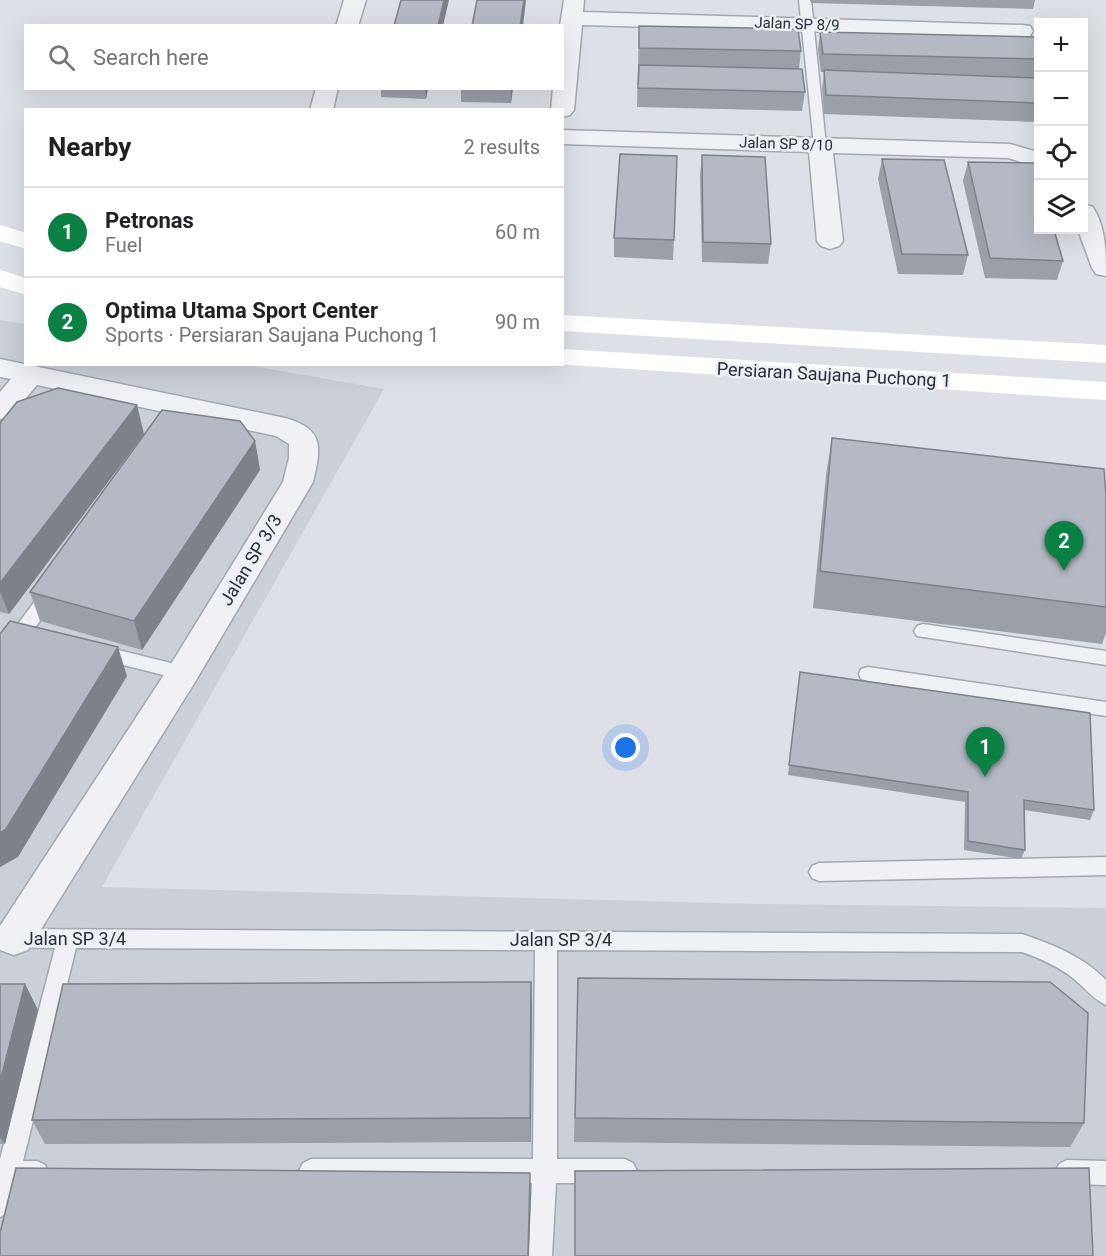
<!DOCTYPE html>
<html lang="en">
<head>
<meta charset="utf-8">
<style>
  body { margin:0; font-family:Roboto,sans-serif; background:#f6f6f6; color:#202124 }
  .controls { position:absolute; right:18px; top:18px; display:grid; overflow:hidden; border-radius:0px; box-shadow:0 6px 24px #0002 }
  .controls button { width:54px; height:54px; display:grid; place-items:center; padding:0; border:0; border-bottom:2px solid #e0e0e0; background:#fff; color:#202124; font:30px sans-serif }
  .you { position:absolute; left:626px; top:748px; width:21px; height:21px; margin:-15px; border:4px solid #fff; border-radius:50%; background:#1a73e8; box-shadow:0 0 0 9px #1a73e833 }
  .badge { display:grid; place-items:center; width:39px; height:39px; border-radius:50%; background:#0b8043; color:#fff; font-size:20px; font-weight:700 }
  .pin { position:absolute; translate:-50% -50px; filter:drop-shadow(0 2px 3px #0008) }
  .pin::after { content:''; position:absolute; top:32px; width:21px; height:18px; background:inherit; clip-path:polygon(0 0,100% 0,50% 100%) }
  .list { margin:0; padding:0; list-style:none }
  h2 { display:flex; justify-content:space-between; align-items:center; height:78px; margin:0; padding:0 24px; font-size:26px }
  h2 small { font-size:20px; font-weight:400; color:#757577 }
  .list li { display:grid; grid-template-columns:39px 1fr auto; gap:18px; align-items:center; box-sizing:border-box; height:90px; padding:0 24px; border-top:2px solid #e0e0e0 }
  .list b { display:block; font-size:22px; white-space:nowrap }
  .list p { margin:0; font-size:20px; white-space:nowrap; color:#757577 }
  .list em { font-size:20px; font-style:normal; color:#757577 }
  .icon { flex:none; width:33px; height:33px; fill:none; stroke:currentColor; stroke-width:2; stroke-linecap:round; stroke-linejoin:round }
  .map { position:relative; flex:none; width:1106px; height:1256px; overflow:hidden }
  .search { position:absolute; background:#fff; box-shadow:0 6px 24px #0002; left:24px; top:24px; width:540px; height:66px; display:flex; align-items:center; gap:15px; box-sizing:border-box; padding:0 21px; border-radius:0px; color:#757577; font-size:22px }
  .panel { position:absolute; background:#fff; box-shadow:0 6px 24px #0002; left:24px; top:108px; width:540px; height:258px; border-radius:0px }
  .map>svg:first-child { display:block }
  .built { fill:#cbcfd8 }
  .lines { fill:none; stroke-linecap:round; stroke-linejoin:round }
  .lane-casing { stroke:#a3a7b0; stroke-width:3 }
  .street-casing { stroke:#a3a7b0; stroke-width:3 }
  .lane { fill:#eff1f5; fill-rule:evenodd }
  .street { fill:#eff1f5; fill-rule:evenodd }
  .secondary { fill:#fff; fill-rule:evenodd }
  .wall { fill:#9b9fa8 }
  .shaded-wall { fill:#7e8288 }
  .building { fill:#b4b9c3; stroke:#7e8288; stroke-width:1.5 }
  .labels { text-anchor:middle; stroke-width:5; stroke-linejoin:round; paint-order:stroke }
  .far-street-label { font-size:15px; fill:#272d3c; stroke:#eceff4 }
  .street-label { font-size:18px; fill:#272d3c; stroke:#eceff4 }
</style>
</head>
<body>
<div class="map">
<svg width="1106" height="1256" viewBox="0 0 1106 1256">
  <rect width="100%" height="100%" fill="#dde0e6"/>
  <path class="built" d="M0,320L25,324L26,364L247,365L384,389L102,887L758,904L1106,908V1256H0Z"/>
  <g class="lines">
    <g class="lane-casing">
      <g id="lane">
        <path d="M799,0H811L826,145L820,149L814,145Z"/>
        <path d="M50,588L56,589L59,594L56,599L6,667L0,669V648L44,589Z"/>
        <path d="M923,624L1106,651V665L917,636L914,631L917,626Z"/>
        <path d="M98,645L183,666L190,668L192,673L190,678L183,680L92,657L89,652L92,647Z"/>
        <path d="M868,667L1106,702V716L868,681L861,679L859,674L861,669Z"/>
        <path d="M1106,857V875L819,881L812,878L809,872L812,866L819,863Z"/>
        <path d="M0,929L1022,934C1054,945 1082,956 1106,980V1005C1092,999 1082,984 1069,975C1055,965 1039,958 1022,952L557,950V1159H625L633,1163L637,1171L633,1179L625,1183H556L552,1256H528L532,1183H311L303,1179L299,1171L303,1163L311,1159H533L535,950L76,948L23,1161H37L45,1165L49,1173L45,1181L37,1185H17L8,1213L0,1217V1159L55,948L0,947Z"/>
        <path d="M1067,1160L1106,1161V1185L1067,1184L1059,1180L1055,1172L1059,1164Z"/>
      </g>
    </g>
    <g class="street-casing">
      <g id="street">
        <path d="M344,0H366L358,26H336Z"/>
        <path d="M564,0H584L583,12L1022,25L1030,26L1033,31L1030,36L1022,37L582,25L574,110L570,115L562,117V110H551L553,88H562V26H560Z"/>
        <path d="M316,88H338L333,110H310Z"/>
        <path d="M562,130L1010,144L1038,152V167L1008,158L833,153L843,241L839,246L830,249L821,246L817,241L809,152L562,144Z"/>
        <path d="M1084,204L1093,207C1106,228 1106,251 1106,276L1096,274L1092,268L1078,230H1084Z"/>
        <path d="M0,359L285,418C325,429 321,448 313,482L195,682L28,950L14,955L0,950V926L171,664L283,482L289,458V444L276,436L37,385L10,417L0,419V392L11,379L0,377Z"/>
      </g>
    </g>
    <use href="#lane" class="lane"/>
    <use href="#street" class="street"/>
    <g class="secondary">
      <path d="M0,225L26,233V249L0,241Z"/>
      <path d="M0,270L26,278V295L0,287Z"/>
      <path d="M562,315L1106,345V363L562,331Z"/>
      <path d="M562,349L1106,382V400L553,364H562Z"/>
    </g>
  </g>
  <g class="wall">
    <path d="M810,0H1035L1033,9L811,3Z"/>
    <path d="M639,26L801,51L799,69L805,92L802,111L637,107Z"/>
    <path d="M820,32L1038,37V122L824,114L822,89L824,72H821L818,50Z"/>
    <path d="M381,88H428L426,99L381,97Z"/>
    <path d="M461,88H513L511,103L461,102Z"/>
    <path d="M702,155L771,244L768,264L702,262L700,175Z"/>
    <path d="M882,159L968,255L963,275L898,274L878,179Z"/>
    <path d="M968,162L1063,261L1057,280L985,278L963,181Z"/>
    <path d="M614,238L674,240L673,260L614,257Z"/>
    <path d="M0,423L144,434L9,614L0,612Z"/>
    <path d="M832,438L1106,495V633L1102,644L813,608L826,475Z"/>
    <path d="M255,441L260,470L142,650L40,621L30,592Z"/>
    <path d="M800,672L1094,810L1090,820L1024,810L1025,850L1021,859L964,850L965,802L788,775Z"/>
    <path d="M578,978L1084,1123L1070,1147L574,1142Z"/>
    <path d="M531,982V1142L45,1144L32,1120Z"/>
    <path d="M0,984H25L38,1010L5,1144H0Z"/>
  </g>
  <g class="shaded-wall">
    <path d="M444,0H449L443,26H438Z"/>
    <path d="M524,0H526L523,26H520Z"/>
    <path d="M425,88H428L426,99Z"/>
    <path d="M511,88H513L511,103Z"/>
    <path d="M137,405L144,434L9,614L0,591V583Z"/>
    <path d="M255,441L260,470L142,650L134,621Z"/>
    <path d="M118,647L127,676L18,857L0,867V833Z"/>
    <path d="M531,982L532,1007L531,1142L530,1118Z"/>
    <path d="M25,984L38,1010L5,1144L0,1137V1082Z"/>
    <path d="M530,1173L531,1196L529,1256H528Z"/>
  </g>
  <g class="building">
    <path d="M401,0H444L438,26H394Z"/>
    <path d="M477,0H524L520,26H472Z"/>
    <path d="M639,26L798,29L801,51L639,48Z"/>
    <path d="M820,32L1038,37V59L823,54Z"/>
    <path d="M639,65L802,69L805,92L638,88Z"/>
    <path d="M824,70L1038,78V103L826,95Z"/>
    <path d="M620,154L677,156L674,240L614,238Z"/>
    <path d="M702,155L765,157L771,244L703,242Z"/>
    <path d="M882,159L944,160L968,255L902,254Z"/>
    <path d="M968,162L1035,163L1038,177V230H1054L1063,261L990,258Z"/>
    <path d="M58,388L137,405L0,583V423L17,402Z"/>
    <path d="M162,410L240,421L255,441L134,621L30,592Z"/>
    <path d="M832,438L1104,469L1106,495V607L820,571Z"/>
    <path d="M10,621L118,647L6,829L0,833V634Z"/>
    <path d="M800,672L1090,713L1094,810L1024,800L1025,850L968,841V792L789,765Z"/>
    <path d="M578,978L1050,982L1088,1013L1084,1123L575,1118Z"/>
    <path d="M531,982L530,1118L32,1120L63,984Z"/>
    <path d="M0,984H25L0,1082Z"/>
    <path d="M16,1168L530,1173L528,1256H0V1233Z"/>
    <path d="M1089,1168L1093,1256H575V1171Z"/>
  </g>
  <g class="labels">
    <g class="far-street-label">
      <text transform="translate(797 24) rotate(2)" y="5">Jalan SP 8/9</text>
      <text transform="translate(786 144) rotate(2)" y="5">Jalan SP 8/10</text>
    </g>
    <g class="street-label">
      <text transform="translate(834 375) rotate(3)" y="6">Persiaran Saujana Puchong 1</text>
      <text transform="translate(251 560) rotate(-59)" y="6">Jalan SP 3/3</text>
      <text x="75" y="945">Jalan SP 3/4</text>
      <text x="561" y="946">Jalan SP 3/4</text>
    </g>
  </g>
</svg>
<div class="controls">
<button>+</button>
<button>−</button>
<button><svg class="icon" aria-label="locate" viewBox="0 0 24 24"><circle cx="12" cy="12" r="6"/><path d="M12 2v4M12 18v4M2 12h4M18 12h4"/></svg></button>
<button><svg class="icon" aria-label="layers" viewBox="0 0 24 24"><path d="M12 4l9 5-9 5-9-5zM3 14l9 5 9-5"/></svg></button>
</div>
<div class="you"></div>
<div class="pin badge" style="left:985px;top:777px">1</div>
<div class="pin badge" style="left:1064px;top:571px">2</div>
<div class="search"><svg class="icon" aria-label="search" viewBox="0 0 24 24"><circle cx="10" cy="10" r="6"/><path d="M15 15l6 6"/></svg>Search here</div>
<section class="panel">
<h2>Nearby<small>2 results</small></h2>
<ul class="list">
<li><span class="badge">1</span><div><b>Petronas</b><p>Fuel</p></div><em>60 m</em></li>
<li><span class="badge">2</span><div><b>Optima Utama Sport Center</b><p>Sports · Persiaran Saujana Puchong 1</p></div><em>90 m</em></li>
</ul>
</section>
</div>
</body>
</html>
